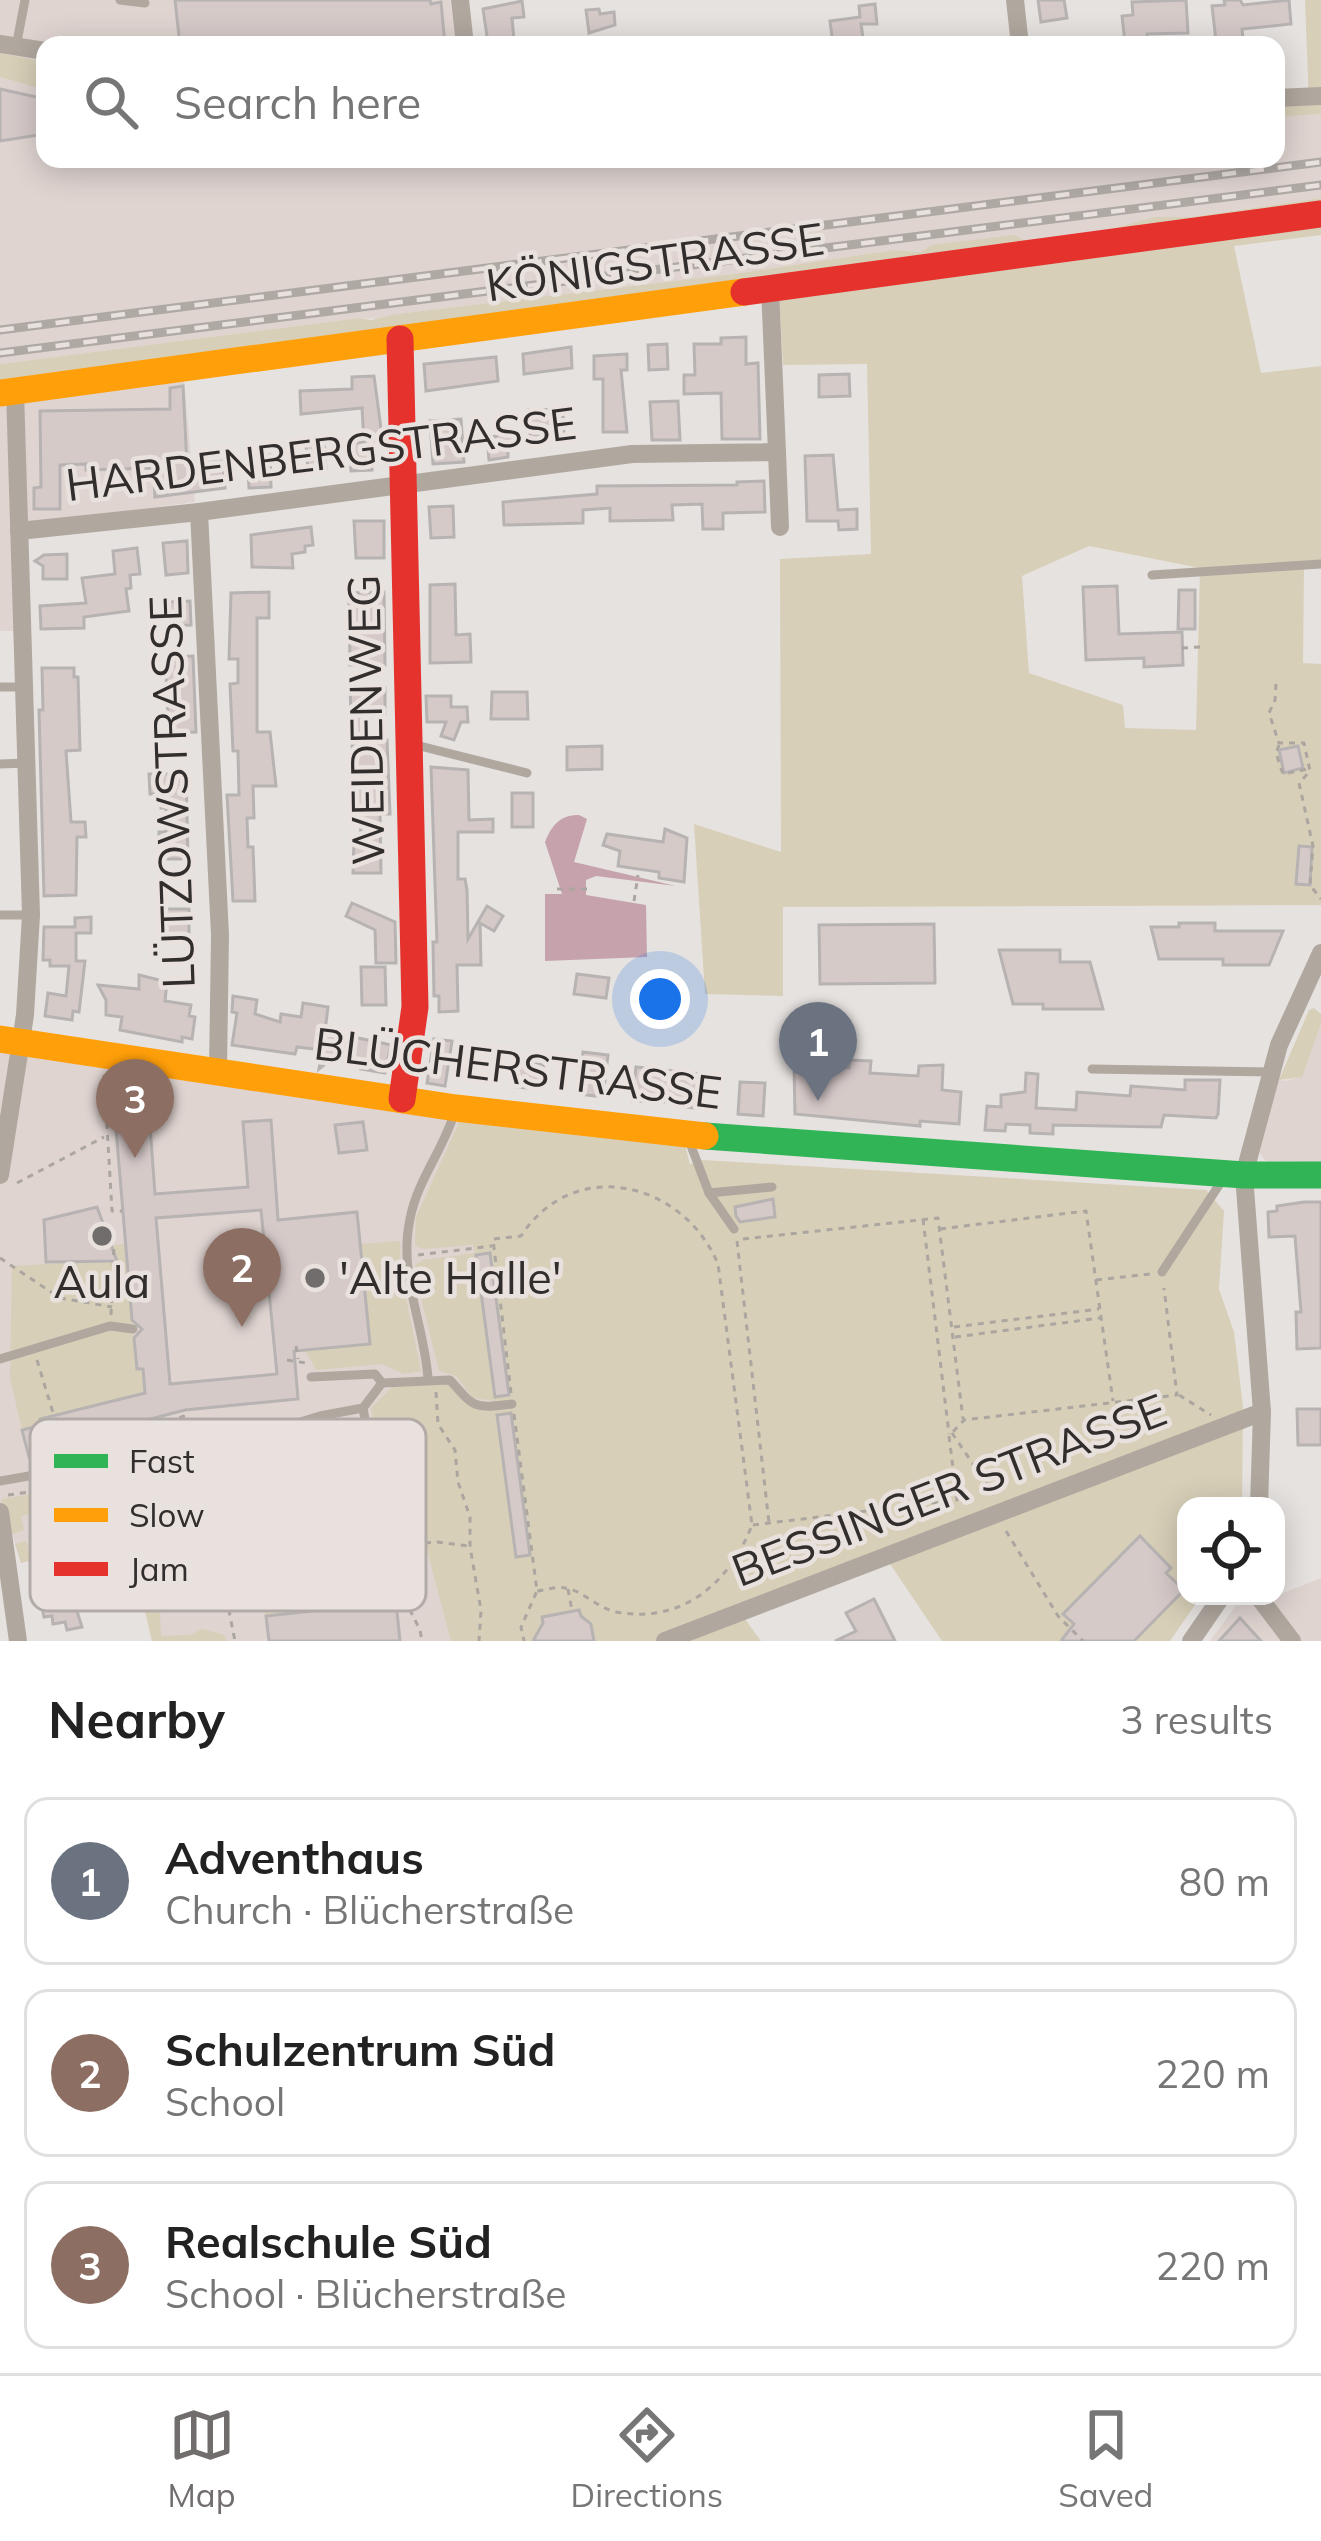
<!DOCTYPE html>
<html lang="en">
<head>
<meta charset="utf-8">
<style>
  body { margin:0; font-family:Mulish,sans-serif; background:#f6f6f6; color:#222 }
  .controls { position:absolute; right:36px; bottom:36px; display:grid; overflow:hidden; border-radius:24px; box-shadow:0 6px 30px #0003 }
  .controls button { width:108px; height:108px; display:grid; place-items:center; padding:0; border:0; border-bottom:3px solid #e0e0e0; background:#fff; color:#222; font:60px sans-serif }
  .you { position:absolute; left:660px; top:999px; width:42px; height:42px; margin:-30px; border:9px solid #fff; border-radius:50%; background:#1a73e8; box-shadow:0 0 0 18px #1a73e833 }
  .badge { display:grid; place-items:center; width:78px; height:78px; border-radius:50%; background:#706d6c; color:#fff; font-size:39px; font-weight:700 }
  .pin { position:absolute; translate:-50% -99px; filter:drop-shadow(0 3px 6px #0008) }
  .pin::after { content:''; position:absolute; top:63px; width:42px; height:36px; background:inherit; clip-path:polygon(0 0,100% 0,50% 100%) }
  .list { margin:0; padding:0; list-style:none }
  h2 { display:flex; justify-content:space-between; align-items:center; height:156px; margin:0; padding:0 48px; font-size:51px }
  h2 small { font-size:39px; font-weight:400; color:#767676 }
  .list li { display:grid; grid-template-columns:78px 1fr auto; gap:36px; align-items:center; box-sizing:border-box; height:168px; margin:0 24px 24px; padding:0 24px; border:3px solid #e0e0e0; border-radius:24px }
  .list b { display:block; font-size:45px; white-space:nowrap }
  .list p { margin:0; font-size:39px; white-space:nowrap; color:#767676 }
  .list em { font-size:39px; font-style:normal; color:#767676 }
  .icon { flex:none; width:66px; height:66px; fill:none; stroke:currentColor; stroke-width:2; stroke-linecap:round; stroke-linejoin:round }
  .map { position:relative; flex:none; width:1321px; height:1641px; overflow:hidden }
  .search { position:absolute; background:#fff; box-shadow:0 6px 30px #0003; left:36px; right:36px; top:36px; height:132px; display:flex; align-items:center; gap:30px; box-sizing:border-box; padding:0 42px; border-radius:24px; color:#767676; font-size:45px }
  .sheet { height:732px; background:#fff }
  nav { display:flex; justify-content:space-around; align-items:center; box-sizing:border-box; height:168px; border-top:3px solid #e0e0e0; background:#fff; font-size:33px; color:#767676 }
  nav a { display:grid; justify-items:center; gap:6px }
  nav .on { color:#706d6c }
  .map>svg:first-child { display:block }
  .built { fill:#dfd4d0 }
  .green { fill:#d8cfb8; fill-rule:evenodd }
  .water { fill:#c6a3ac }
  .building { fill:#d6cac9; stroke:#b7b3b2; stroke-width:3; fill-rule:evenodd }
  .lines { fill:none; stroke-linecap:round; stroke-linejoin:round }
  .path { stroke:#aba6a0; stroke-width:3; stroke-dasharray:6 6; stroke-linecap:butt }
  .lane { stroke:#b0a89f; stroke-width:9 }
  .street { stroke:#b0a89f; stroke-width:18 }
  .fast { stroke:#30b455; stroke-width:27 }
  .slow { stroke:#ff9f0a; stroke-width:27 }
  .jam { stroke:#e5322d; stroke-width:27 }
  .rail-casing { stroke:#afa9a4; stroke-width:9 }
  .rail { stroke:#e9e1dd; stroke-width:4.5; stroke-dasharray:14; stroke-linecap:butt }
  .poi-dot { fill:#706d6c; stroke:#e9e1dd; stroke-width:4.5 }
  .labels { text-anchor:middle; stroke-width:9; stroke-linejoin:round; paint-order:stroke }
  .street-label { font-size:45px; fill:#312e2d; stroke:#e9e1dd }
  .poi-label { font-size:45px; fill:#312e2d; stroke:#e9e1dd; text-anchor:start }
  .key { fill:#e9e1dd; stroke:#b2aba8; stroke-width:3 }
  .key-label { font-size:33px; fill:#312e2d }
</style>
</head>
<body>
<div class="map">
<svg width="1321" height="1641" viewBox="0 0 1321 1641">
  <rect width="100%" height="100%" fill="#e6e2e0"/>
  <g class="built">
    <path d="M0,0H450L456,45H45V62L0,53Z"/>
    <path d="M0,77L45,90V159H660L735,165L853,159H1276V117L1321,114V198L1191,217H1154L1105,231L1027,242L931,245L920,252L894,250L734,274L397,314L384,319L359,318L0,364Z"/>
    <path d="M182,357L195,502L23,525L24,631H0V380Z"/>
    <path d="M1321,1024V1162L1266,1161L1258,1151L1277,1078L1285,1081L1302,1076Z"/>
    <path d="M0,1043L457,1116L515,1557V1641H152L127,1533L21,1563L10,1526L0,1528Z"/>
    <path d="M1321,1578V1641H1210L1243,1596H1276Z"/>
  </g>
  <g class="green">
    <path d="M1305,0H1321V114L1276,117V106L1309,104Z"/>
    <path d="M0,53L45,62V90L0,77Z"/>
    <path d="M1321,198V235L1234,246L1261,373L1321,366V564L1304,566L1303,663L1321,664V905L783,907V996L705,994L694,824L781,852L780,559L871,554L867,364L783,365L778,279L0,380V364L359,318L371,320L397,314L734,274L894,250L920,252L931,245L1015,235L1027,242L1105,231L1154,217H1191ZM1089,546L1200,568L1196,730L1125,728L1123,705L1029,673L1022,576Z"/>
    <path d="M1314,1008L1321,1014V1024L1302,1077L1279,1080L1309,1010Z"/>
    <path d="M457,1116L684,1141L690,1164L703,1160L1206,1190L1224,1211L1219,1289L1234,1332L1243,1407L1242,1506H1186V1596H1201L1170,1641H942L884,1555L739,1611L761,1641H451L426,1546L397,1550L371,1408L393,1386L447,1383C463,1401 470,1414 496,1410L495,1401L473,1398L456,1376L439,1371L415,1273L416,1264L423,1260L475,1253L473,1245L422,1249L415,1245L416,1217L458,1125Z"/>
    <path d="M400,1241L401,1274L421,1371L404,1374L382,1364L316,1370L305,1350L369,1344L360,1244Z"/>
    <path d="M124,1244L137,1368L143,1369L145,1393L41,1419L42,1425L22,1430L10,1378L12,1266L105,1261L106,1246Z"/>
    <path d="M76,1487L78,1490L96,1488L114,1501L116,1508L86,1516L82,1504L21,1516L24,1530L12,1534L10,1526L5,1527L1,1499Z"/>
    <path d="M117,1515L118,1519L132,1520L148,1563L151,1581L159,1591L161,1636L190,1635L202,1629L224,1635L227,1641H152L127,1533L21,1563L15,1544L26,1541L28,1546L89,1529L88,1522Z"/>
    <path d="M391,1586L396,1602L266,1616L264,1604L271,1598Z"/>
  </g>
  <path class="water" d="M579,815L587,819L574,862L676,886L596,876L586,880V895L646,905L647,957L545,961V894H562L545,842C552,825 560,815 579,815Z"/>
  <g class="building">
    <path d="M175,0H430L431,4L441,2L445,45H180Z"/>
    <path d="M1038,0H1064L1067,18L1041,22Z"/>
    <path d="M1186,0L1188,33L1147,34V42L1125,43L1122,16L1133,15L1132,2Z"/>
    <path d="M1224,0H1240L1243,5L1289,0L1291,24L1242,29L1243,39L1216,41L1212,6L1225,5Z"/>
    <path d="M522,1L524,17L512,18L514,40L488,43L483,9Z"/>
    <path d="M875,4L877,24H861L864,45H833L830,21L860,17L859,6Z"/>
    <path d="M599,9L600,14L614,12L615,25L589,33L586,10Z"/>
    <path d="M0,89L45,99V134L0,141Z"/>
    <path d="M746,337V364L758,363L760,439H722L721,393L684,394V375H695L694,344H721V338Z"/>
    <path d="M667,344L668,369L649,370L648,345Z"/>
    <path d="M571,347L572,368L524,374L523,354Z"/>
    <path d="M627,354V370H621L627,432H603V379H594V356Z"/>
    <path d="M496,357L498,381L426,391L424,364Z"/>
    <path d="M849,374L850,396L819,397V375Z"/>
    <path d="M374,376L383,444L371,445L372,470L351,471L349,443L364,442L362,408L301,414L300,391L352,389V377Z"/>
    <path d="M183,386L187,465L223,461L225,488L155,497L153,468L86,470V464L60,465V509H34V488L41,487L40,411L170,409V388Z"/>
    <path d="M678,401L680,440H652L650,402Z"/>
    <path d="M563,409L564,436L530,437L529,410Z"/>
    <path d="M461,419L464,462L433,464L430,421Z"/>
    <path d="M514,435L515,448L508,449V457L489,460L487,437Z"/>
    <path d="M324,443L326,469L308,471L306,445Z"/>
    <path d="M270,455L271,487L249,488L247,456Z"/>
    <path d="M833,455L838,510L857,509V529L839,530L838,521H807L805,456Z"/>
    <path d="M764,481L765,512L723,513V529H703L702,504L672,505L673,520L610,521V508L583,510V523L504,525L503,502L597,494V486L737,485V482Z"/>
    <path d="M453,506L454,537L431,538L429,507Z"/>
    <path d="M354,521H384V558H356Z"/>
    <path d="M311,527L313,545L305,546V552L292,554L293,568L252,567L251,535Z"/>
    <path d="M187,541L188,573L166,575L163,543Z"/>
    <path d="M137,548L140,574L130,575L131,588L126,589L129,611L84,617V628L41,629L40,606L86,603L82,578L115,574L113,551Z"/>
    <path d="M67,554V579H43V566L35,561L44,555Z"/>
    <path d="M455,584L456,635L470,634L471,662L430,663V585Z"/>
    <path d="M1117,586L1119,634L1182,632L1183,665L1144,667V658L1086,660L1083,587Z"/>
    <path d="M1179,590H1195V629H1178Z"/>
    <path d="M269,592V618H257V732H270L276,786H253L254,818H247L248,847H253L255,901H233L227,795H239L238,751H233L230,684L238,683V659H229L231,593Z"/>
    <path d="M384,592L385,665H350L349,593Z"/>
    <path d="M190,601L191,625L171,626L170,602Z"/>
    <path d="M193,656L196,732L169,733L165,657Z"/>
    <path d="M42,668H74V677H78L80,750L66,751L71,822H85L86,837H77L76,895L44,896L39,710H43Z"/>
    <path d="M385,688V714H370V741L387,740L390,814H380L381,873H353L354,839H361L360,813H355L352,741H356L355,713H351L350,689Z"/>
    <path d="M492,692H527L528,719H491Z"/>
    <path d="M426,696H451V707H467L468,722H461L454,740L441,736L446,722H427Z"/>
    <path d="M602,746V769L567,770V747Z"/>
    <path d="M1298,746L1303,768L1284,773L1279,750Z"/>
    <path d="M431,767L468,770L469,820L493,819V832H458V879H465L467,890L468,939L487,906L503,916L494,931L480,923L481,965H457L458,1011L439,1012V996H434L433,942H437Z"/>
    <path d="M149,774H186L188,859H166L165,845H159V832H166V808H161V794H150Z"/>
    <rect x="512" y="793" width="21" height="34"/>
    <path d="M665,829L687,838L684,882L659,878V872L618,866L620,851L603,845L607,834L663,842Z"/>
    <path d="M1299,846L1312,847L1310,885L1296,884Z"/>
    <path d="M352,903L395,922L396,963H376L375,930L346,916Z"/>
    <path d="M160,909H189V936H167V922H160Z"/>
    <path d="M91,917V933H76V961H85L79,1012L73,1011L72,1020L45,1016L48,993L66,996L69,966H50V960H43L44,927H75V918Z"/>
    <path d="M1179,923H1215V931H1283L1269,965H1223V959H1159L1151,927H1179Z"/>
    <path d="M934,924L935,983L820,984L819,925Z"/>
    <path d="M999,950H1060V962H1090L1103,1009H1043V1004H1013Z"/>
    <path d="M361,967H385L386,1005H362Z"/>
    <path d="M577,974L609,978L606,998L574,994Z"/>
    <path d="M139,975L167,982L165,1001L191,1005L189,1016L195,1017L192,1039L182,1037V1042L120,1030L122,1017L106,1015V1000L98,985L139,989Z"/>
    <path d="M233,996L257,1000L255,1014L280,1022L281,1014L301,1017L303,1003L328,1007L325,1031L391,1045L385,1073L361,1069L362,1064L331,1059L319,1069L322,1050L297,1047L295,1054L232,1045L237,1013L232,1012Z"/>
    <path d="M434,1039L452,1041L445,1086L427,1083Z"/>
    <path d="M583,1052L608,1055L603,1097L579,1094Z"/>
    <path d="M850,1060L871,1061L870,1073L918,1076L919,1066L943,1065L942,1090L961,1092L959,1124L920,1121V1126L795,1114L794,1064L849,1068Z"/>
    <path d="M519,1062L544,1065L537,1089L516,1087Z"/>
    <path d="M636,1067L703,1074V1109L677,1106V1102L632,1101Z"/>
    <path d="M1026,1073L1038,1074L1036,1108L1076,1110L1077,1092L1130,1096L1131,1086L1185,1090V1080H1220L1218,1114L1216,1118L1164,1115L1161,1127L1053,1125V1134L1030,1133V1125L1006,1124L1005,1131L985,1130L987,1106L1001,1107V1095L1025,1092Z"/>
    <path d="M740,1082L765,1083L763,1116L738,1114Z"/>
    <path d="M271,1120L278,1220L357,1212L370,1344L294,1351L298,1399L185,1410L73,1439L75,1445L29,1457L22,1430L42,1425L40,1419L145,1393L143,1369H137L134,1338L142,1329L132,1320L116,1129L150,1126L155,1194L248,1187L243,1122ZM261,1210L277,1374L170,1384L156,1218Z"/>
    <path d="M363,1122L367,1150L339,1153L335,1125Z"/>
    <path d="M773,1199L775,1217L740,1222L736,1216L735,1207Z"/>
    <path d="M1304,1202H1321V1348L1297,1349L1296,1312H1301L1295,1236L1269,1237L1268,1212L1277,1211V1206Z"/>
    <path d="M97,1207L117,1261L46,1262L44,1220Z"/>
    <path d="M490,1253L509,1395L495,1397L476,1255Z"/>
    <path d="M1297,1409H1321V1445H1298Z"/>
    <path d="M511,1413L530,1555L516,1557L497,1415Z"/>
    <path d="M1140,1536L1171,1568L1166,1573L1184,1590L1134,1641H1061L1074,1624L1063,1614Z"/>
    <path d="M69,1586L82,1627L67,1630L65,1622L53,1624L52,1616L44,1617L39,1592Z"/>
    <path d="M874,1599L895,1641H835L856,1631L846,1613Z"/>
    <path d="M396,1602L400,1641H269L266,1616Z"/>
    <path d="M579,1610L581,1616L591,1624L594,1641H533L543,1623L542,1617Z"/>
    <path d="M1240,1618L1261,1641H1219Z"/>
  </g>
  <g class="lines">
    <g class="path">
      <path d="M1182,648L1201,647"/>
      <path d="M1276,684L1275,700L1269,713L1279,743H1304L1310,771L1299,783L1313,846L1310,885L1321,899"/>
      <path d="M1279,745L1276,753L1283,774L1309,769"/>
      <path d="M557,889H587"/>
      <path d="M634,901L638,875"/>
      <path d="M104,1075L112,1211H122"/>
      <path d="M108,1116L161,1114"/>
      <path d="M17,1183L104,1137"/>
      <path d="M923,1219L949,1434"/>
      <path d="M940,1229L1086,1211L1113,1401"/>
      <path d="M743,1239L938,1218L963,1419"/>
      <path d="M737,1241L769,1523"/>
      <path d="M418,1255L492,1246"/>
      <path d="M0,1258L60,1298L112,1307"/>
      <path d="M1096,1280L1150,1274"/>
      <path d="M111,1315L114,1245"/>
      <path d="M954,1327L1099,1309"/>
      <path d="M955,1337L1100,1318"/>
      <path d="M296,1346L298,1359"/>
      <path d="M37,1360L54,1416"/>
      <path d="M287,1360L306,1363"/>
      <path d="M436,1392L438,1424L455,1450L458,1482L470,1517V1547L481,1610L479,1641"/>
      <path d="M511,1393L493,1239L521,1236C574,1155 683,1181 718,1264L752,1525C729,1584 682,1624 616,1612C597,1608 582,1590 565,1588C558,1586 545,1590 537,1591"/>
      <path d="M1179,1395L1211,1415"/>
      <path d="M514,1414L537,1591L521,1627L524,1641"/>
      <path d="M952,1433L994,1495"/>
      <path d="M130,1445L129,1440L186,1415L185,1410"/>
      <path d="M253,1451L257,1491"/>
      <path d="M149,1469L159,1468L165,1496"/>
      <path d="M8,1495L98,1482L165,1496"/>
      <path d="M125,1507L159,1488"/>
      <path d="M77,1520L162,1497"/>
      <path d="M753,1525L957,1500L949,1436L964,1420L1177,1395L1164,1288"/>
      <path d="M1006,1531L1058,1616L1083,1641"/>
      <path d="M261,1544L265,1577"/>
      <path d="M401,1545L437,1542L469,1546"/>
      <path d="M224,1586L235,1641"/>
      <path d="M399,1588L420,1630L422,1641"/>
      <path d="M568,1589L572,1611"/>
    </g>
    <g class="lane">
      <path d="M120,0L145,3"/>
      <path d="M16,47L25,0"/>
      <path d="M1152,575L1321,564"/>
      <path d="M0,687H24"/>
      <path d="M412,744L527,773"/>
      <path d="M0,764L26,763"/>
      <path d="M0,915H31"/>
      <path d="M1092,1069L1270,1072"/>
      <path d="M688,1138L709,1193L734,1229"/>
      <path d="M709,1193L772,1187"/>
      <path d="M1162,1272L1223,1179"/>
      <path d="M0,1359L110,1326L133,1329"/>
      <path d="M311,1377L375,1374L382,1383"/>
      <path d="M428,1378C424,1324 398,1274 410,1219C417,1181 443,1150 454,1114"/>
      <path d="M0,1481L251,1437L320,1416L363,1408L382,1383L450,1380C476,1410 474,1408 512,1404"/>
      <path d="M267,1592L393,1578L363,1408"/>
    </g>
    <g class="street">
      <path d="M460,0L465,45"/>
      <path d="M1015,0L1020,45"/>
      <path d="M0,44L45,51"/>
      <path d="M1276,98L1321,96"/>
      <path d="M777,452L780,527"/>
      <path d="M199,512L220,935L218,1070"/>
      <path d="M19,531L199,512L632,454L777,452L770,288"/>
      <path d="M0,1175L25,1015L31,915L15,391"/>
      <path d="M1259,1506L1262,1412L1244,1175L1279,1045L1321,953"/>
      <path d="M0,1512L18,1641"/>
      <path d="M1258,1596L1292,1641"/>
      <path d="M665,1641L1262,1412"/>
      <path d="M1191,1641L1222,1596"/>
    </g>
    <path class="fast" d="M705,1136L1244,1175H1321"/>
    <g class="slow">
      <path d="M0,393L744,292"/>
      <path d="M0,1039L456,1108L705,1136"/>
    </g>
    <g class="jam">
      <path d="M744,292L1321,214"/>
      <path d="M400,339L415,1007L402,1099"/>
    </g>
    <g class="rail-casing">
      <g id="rail">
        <path d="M0,330L1321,162"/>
        <path d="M0,353L1321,185"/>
      </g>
    </g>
    <use href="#rail" class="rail"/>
  </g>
  <g class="poi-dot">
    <circle cx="102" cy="1236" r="12"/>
    <circle cx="315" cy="1278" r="12"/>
  </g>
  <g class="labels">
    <g class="street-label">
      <text transform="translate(655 262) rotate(-8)" y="16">KÖNIGSTRASSE</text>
      <text transform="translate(321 454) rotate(-7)" y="16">HARDENBERGSTRASSE</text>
      <text transform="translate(366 720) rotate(-91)" y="16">WEIDENWEG</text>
      <text transform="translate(172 792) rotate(-92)" y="16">LÜTZOWSTRASSE</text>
      <text transform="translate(518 1068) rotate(7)" y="16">BLÜCHERSTRASSE</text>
      <text transform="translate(949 1490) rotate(-21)" y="16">BESSINGER STRASSE</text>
    </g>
    <g class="poi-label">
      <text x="339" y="1294">'Alte Halle'</text>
      <text x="102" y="1298" text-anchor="middle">Aula</text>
    </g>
  </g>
  <rect x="30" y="1419" width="396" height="192" rx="18" class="key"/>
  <rect x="54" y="1454" width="54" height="14" fill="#30b455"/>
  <rect x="54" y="1508" width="54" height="14" fill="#ff9f0a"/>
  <rect x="54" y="1562" width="54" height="14" fill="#e5322d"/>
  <g class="key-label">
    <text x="129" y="1473">Fast</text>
    <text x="129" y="1527">Slow</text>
    <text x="129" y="1581">Jam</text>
  </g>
</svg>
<div class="controls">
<button><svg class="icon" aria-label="locate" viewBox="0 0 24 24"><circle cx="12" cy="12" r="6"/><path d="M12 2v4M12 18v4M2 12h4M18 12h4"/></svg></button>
</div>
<div class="you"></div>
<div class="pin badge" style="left:818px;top:1101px;background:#6b7280">1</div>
<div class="pin badge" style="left:242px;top:1327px;background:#8d6e63">2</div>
<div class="pin badge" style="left:135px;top:1158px;background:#8d6e63">3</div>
<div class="search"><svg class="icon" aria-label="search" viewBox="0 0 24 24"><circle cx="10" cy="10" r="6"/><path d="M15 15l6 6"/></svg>Search here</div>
</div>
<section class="sheet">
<h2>Nearby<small>3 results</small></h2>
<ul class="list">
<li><span class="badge" style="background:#6b7280">1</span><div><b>Adventhaus</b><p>Church · Blücherstraße</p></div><em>80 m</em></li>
<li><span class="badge" style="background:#8d6e63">2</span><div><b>Schulzentrum Süd</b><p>School</p></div><em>220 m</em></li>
<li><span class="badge" style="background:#8d6e63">3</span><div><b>Realschule Süd</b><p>School · Blücherstraße</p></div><em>220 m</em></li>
</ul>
</section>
<nav>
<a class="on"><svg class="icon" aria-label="map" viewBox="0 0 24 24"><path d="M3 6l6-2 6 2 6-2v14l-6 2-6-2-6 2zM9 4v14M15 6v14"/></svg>Map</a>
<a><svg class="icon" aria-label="directions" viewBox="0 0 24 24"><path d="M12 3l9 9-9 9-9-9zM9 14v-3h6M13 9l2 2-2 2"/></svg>Directions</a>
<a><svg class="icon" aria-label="saved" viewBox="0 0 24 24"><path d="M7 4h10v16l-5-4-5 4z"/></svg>Saved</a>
</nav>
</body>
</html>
